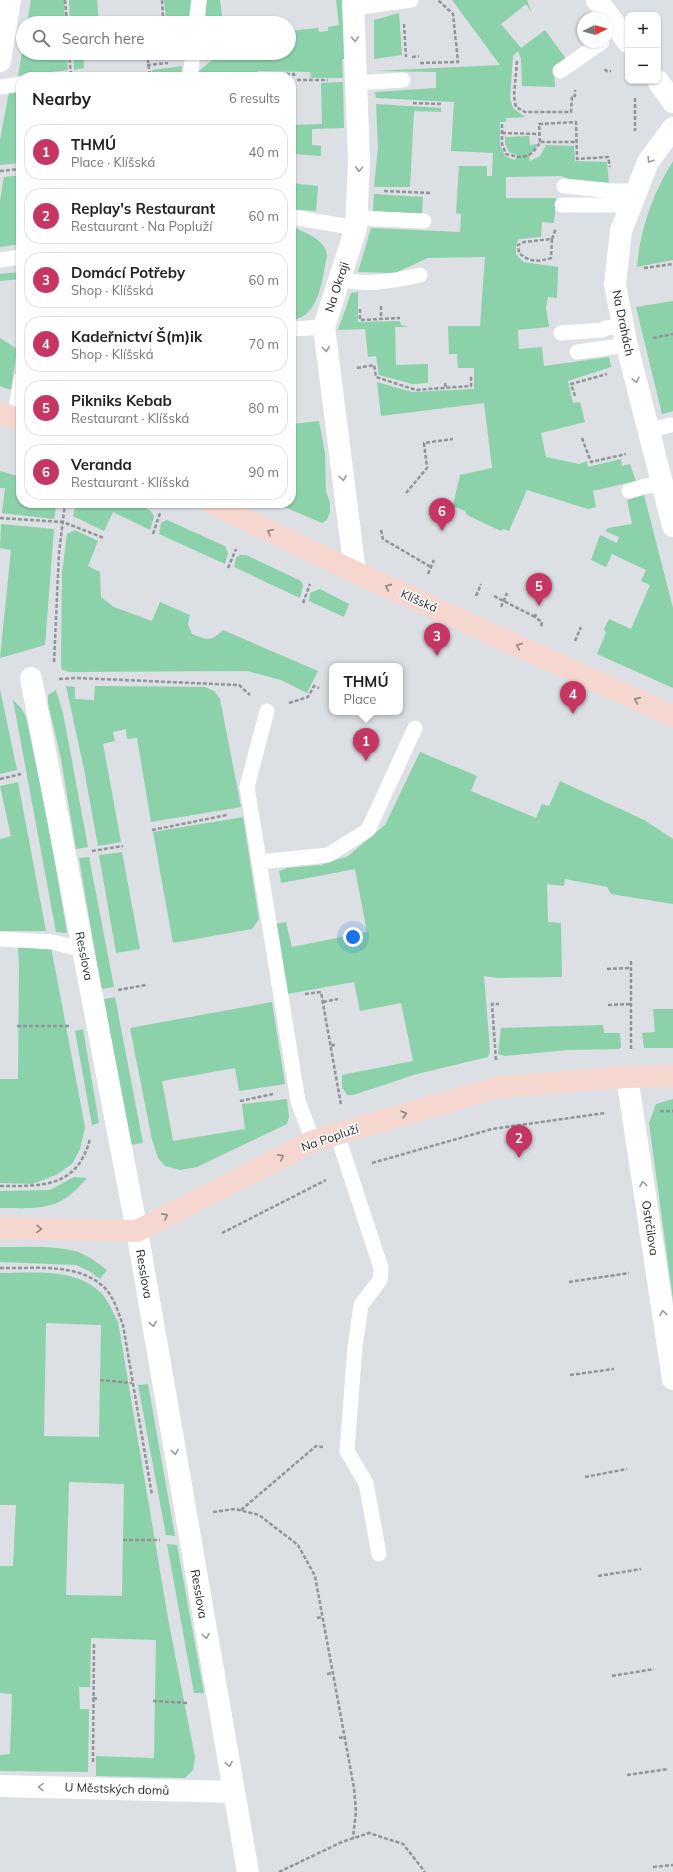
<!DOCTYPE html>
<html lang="en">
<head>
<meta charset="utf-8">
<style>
  body { margin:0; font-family:Mulish,sans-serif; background:#f2f2f2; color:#222 }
  .controls { position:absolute; right:12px; top:12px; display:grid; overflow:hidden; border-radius:8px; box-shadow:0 1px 3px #0004 }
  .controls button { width:36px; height:36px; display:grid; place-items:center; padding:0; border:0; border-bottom:1px solid #e0e0e0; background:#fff; color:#222; font:20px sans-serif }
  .compass { position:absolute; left:577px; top:12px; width:36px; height:36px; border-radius:50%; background:#fff; box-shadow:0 1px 3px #0004; rotate:85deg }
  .you { position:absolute; left:353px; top:937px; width:14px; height:14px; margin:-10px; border:3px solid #fff; border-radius:50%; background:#1a73e8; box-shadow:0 0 0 6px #1a73e833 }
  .badge { display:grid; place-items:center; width:26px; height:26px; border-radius:50%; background:#c53662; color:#fff; font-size:13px; font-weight:700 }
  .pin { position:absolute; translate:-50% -33px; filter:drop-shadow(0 1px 2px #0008) }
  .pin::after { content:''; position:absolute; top:21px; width:14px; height:12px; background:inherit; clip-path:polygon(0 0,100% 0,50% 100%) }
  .popup { position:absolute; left:329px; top:663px; width:74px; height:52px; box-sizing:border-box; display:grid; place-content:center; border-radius:8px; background:#fff; filter:drop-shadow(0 1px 3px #0005); font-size:13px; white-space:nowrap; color:#767676 }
  .popup b { font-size:15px; color:#222 }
  .popup::after { content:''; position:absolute; left:50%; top:100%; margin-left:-8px; border:8px solid transparent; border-top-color:#fff }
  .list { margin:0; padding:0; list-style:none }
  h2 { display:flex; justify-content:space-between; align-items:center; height:52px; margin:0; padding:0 16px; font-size:17px }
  h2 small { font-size:13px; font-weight:400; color:#767676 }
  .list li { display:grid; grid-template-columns:26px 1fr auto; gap:12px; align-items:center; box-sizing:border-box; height:56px; margin:0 8px 8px; padding:0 8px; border:1px solid #e0e0e0; border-radius:16px }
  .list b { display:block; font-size:15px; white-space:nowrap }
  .list p { margin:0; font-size:13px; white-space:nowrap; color:#767676 }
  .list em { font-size:13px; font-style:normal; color:#767676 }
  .icon { flex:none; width:22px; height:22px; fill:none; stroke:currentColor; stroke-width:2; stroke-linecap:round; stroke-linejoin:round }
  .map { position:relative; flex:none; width:673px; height:1872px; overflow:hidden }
  .search { position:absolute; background:#fff; box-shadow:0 1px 3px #0004; left:16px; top:16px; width:280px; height:44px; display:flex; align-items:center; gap:10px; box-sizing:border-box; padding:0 14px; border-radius:22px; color:#767676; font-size:15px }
  .panel { position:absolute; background:#fff; box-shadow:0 1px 3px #0004; left:16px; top:72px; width:280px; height:436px; border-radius:16px }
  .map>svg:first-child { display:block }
  .green { fill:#8bd1a9; fill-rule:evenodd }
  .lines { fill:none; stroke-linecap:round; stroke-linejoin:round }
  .path { stroke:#929497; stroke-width:2.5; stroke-dasharray:4 2; stroke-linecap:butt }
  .lane { stroke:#fff; stroke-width:15 }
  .street { stroke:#fff; stroke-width:22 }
  .secondary { stroke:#f6d7d0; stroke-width:22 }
  .oneway { stroke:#9a9b9b }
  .oneway2 { stroke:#958581 }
  .labels { text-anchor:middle; stroke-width:3; stroke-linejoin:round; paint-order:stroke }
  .street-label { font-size:12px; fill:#1f2021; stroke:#fff }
</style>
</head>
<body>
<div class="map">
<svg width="673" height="1872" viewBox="0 0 673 1872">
  <rect width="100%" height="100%" fill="#dcdfe3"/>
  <g class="green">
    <path d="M31,0H64L65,23H27Z"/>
    <path d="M69,0H97L99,23H70Z"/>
    <path d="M164,0H191L188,23H146L166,20Z"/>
    <path d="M207,0H220L223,23H204Z"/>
    <path d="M336,0H344L346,59H342L343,78H311L310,72L258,71V77H198V72C203,68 207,63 213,60C236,49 264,53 289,53V31L318,28L319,32L328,31V27L339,25Z"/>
    <path d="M452,0H527L532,13L526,4L501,24L521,48L545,30L567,60L554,70L555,87L522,86L521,59L518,51L513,56L510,98L513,108L525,117L506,118V122H500V145L505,156L515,160L517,155L509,152L505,144V137L529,136L530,145L537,144L534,151L529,153L530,161L540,156L546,145L574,146L575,161L607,162L609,184H581L561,176L506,177V198H556L554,223L542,222L541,237L519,239L516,245V254L523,262L558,267L557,298L548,297L546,308L549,327L518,330L519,349L542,347L544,366L609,357L611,367L568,381L573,403L580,402L585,422L541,433L546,457L579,464L587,461L588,467L621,459L622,466L630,464L636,481L593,491L596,507L588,509L527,490L509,531L503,529L501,531L467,515L465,511L456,507L452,509L460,475L492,468L484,403L381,416L377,382L412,392L474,389V368H458L457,354H449L448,326H480L485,257L428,258L395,273L358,272L371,228L460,232L461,214L456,213L459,166H487V176H492L493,153L451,151L454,102L376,98L375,92L436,88V72L375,71L500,65Z"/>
    <path d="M399,13L402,55L374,59V20Z"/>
    <path d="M23,46V53H67L68,70L18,76Z"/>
    <path d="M73,53H83L84,68L74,70Z"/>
    <path d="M150,53H184V56L151,60Z"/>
    <path d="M182,66L181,77H153L152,70Z"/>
    <path d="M343,82L344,128L312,129V145L321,146V156L294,154L291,182V125L322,124L321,83Z"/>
    <path d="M21,91V163L0,165V140L9,92Z"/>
    <path d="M376,104L441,108V112L414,111L410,187H374L378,147Z"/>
    <path d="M673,161V260L637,267C640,229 653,193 673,161Z"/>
    <path d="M21,175V244L0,247V201L4,177Z"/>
    <path d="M291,183L318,186L316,211L291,209Z"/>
    <path d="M374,194L423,197L422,214L373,211Z"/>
    <path d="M291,226C305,233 326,239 327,256C322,278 320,318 291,320V299H295L291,258Z"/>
    <path d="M21,272V279L0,281V274Z"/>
    <path d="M358,292V322L400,321L401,325L409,327H395L396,365L428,364V383L412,384L379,375L376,356L368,357L365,329L338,330L351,293Z"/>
    <path d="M673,301V411L662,414L636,307Z"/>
    <path d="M0,338L17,349L11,390L0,386Z"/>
    <path d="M291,418L292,424L319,421L325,453L326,491L330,503V512L327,520L322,523L275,503H291Z"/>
    <path d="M0,471L21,477V503H57L54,519L2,513L5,488H0Z"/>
    <path d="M644,495L673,608V688L597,654L606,633L604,629L609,619L631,629L650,585L641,581L646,570L612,554L606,567L591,560L600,535L617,543L619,537L605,531L608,528L632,524L627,500Z"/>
    <path d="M76,503C92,503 149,497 154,517L150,530L113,512L104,531L73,516Z"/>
    <path d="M167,520L225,546L228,553L225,564L159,534L161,523Z"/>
    <path d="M1,524L54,529L45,645L0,658L11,550L0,548Z"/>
    <path d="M75,530L98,541L88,566L100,572L101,597L114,607L152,621L160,602L190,615L188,624L192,634C207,640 211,642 223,630L318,671L307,693L281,680L247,671L70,672L62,670L61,664L62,573L67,534Z"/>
    <path d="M240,555H246L301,581L303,586L300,598L234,567L236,558Z"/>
    <path d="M320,589L349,604L344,617L309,601L310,593Z"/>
    <path d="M66,686L75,687V699L94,700L95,686L205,687L214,691L220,699L241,807L151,822L137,738L127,739L126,729L113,732L115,741L103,744L121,842L98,846L84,769Z"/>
    <path d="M0,689L17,770L0,774Z"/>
    <path d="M56,690L63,713L88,847L76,849L61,759L48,703V695Z"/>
    <path d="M13,700L21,708L26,717L49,827L67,933L56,932Z"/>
    <path d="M420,752L477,776L471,791L536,818L542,804L549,806L560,781L644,820L673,839V904L611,894L607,887L565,879L564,886L547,884L548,922L561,923L562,977L498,978L484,976L490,1051L488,1057L417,1074L353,1095H347L342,1087V1075L413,1061L401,1003L360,1011L354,982L287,994L275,924L286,922L292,947L367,932L355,869L281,883L279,871L287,868L321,865L348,856L385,825Z"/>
    <path d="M18,782L46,931H0V839L11,836L0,786Z"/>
    <path d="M243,817L259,919L252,929L173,943L153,832Z"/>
    <path d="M122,852L140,949L116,953L99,855Z"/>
    <path d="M89,857L114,987L101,989L79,858Z"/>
    <path d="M18,945L51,947L85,1127L80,1149L72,1164L56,1175L32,1184L0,1183V1079H18L19,966Z"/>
    <path d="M115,997L143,1143L130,1145L104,999Z"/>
    <path d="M272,1002L285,1084L239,1091L235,1068L162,1081L173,1141L245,1129L242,1104L287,1099L289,1117L287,1124L197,1167L180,1170L165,1166L158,1158L152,1140L130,1028Z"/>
    <path d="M653,1009H673V1048H644L642,1033L655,1032Z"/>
    <path d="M603,1025L604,1033H620L621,1047L619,1049L568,1050L505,1056L498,1054L501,1028Z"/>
    <path d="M83,1029L99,1123L92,1125L75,1031Z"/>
    <path d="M673,1099V1300L649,1123L656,1104Z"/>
    <path d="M74,1177L87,1178C58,1212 41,1208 0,1208V1191L50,1190Z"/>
    <path d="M0,1247C24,1247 56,1245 78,1252C89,1256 99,1264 107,1270L100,1279L89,1271L76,1265L0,1262Z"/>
    <path d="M0,1273C34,1273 78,1267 103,1295C109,1302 113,1313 118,1322L169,1624L195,1757L193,1770L185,1778L96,1776V1756L154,1758L156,1640L91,1638L90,1687H79L80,1709H89L88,1772L0,1771V1755L10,1754L12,1694L0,1693V1566H13L16,1505H0ZM46,1323L101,1325L99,1437L44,1436ZM69,1482L124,1484L122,1596L66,1595Z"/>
    <path d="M148,1384L175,1536L166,1535L138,1385Z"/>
    <path d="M167,1544L177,1545L204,1693H194Z"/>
  </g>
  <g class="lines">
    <g class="path">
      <path d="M65,0L67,23"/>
      <path d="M143,23V20L163,17L162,0"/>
      <path d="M404,24L406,57"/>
      <path d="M69,53L71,76"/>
      <path d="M147,53L150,77"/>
      <path d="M412,57L419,56"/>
      <path d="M517,61L514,96L516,107L525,112H571L572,96H575V90"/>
      <path d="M420,63L458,62L453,14L438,0"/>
      <path d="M147,65L168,63"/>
      <path d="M605,69L606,71H611"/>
      <path d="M68,77L85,74"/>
      <path d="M265,77V74H294V77"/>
      <path d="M297,80H328"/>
      <path d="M635,98V131"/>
      <path d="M413,103L441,104"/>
      <path d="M502,124V144L506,154C524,159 531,158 540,142H577"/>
      <path d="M502,133L540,134"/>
      <path d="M540,142L539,124L576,122L577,159L608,157L610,167"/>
      <path d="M0,171L21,169"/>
      <path d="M384,191L431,193"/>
      <path d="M552,239L551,258C538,262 529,262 519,253L518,245L524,242L552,239L556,228"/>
      <path d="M644,268L673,264"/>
      <path d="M381,306V319"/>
      <path d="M360,309V320L400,318"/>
      <path d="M653,338L673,334"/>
      <path d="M357,368L374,365L376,377L416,390L471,386V375"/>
      <path d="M445,383L446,388"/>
      <path d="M575,396L571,384L607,374"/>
      <path d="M582,438L591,462L626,454"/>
      <path d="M406,493L427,468L424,443L453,439"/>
      <path d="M0,518L63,522L104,538"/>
      <path d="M381,530L383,539L431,567"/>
      <path d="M153,534L160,513"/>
      <path d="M228,568L236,549"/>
      <path d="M428,574L434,560"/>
      <path d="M476,596L481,584"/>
      <path d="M494,596L535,617"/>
      <path d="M303,603L310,584"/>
      <path d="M501,607L507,593"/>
      <path d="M536,614L535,617L542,622L541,627"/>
      <path d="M575,641L581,627"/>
      <path d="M54,662L59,553L65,503"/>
      <path d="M59,679L77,678L239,685L250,695"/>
      <path d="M289,703L308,697L314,686L319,688"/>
      <path d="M0,779L21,774"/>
      <path d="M152,830L227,815"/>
      <path d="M92,851L123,846"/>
      <path d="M607,969L631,968"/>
      <path d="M118,990L146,985"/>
      <path d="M305,994L321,992L341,1105"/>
      <path d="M323,1002L338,999"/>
      <path d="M608,1005L630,1004"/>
      <path d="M17,1026H69"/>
      <path d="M331,1046L336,1044"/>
      <path d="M631,1049V959"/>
      <path d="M496,1060L492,1004H499"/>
      <path d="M240,1101L273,1094"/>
      <path d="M660,1111H673"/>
      <path d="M372,1163L492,1129L605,1113"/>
      <path d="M0,1186C43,1186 77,1188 90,1139"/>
      <path d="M222,1233L326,1180"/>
      <path d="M0,1268C33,1269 77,1262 104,1287C114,1297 118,1312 123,1325L152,1495"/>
      <path d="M569,1282L629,1273"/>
      <path d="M570,1375L614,1369"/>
      <path d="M100,1380L132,1383"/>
      <path d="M585,1477L627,1469"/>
      <path d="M241,1510L316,1446L323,1447"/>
      <path d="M213,1512L235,1509L259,1515L298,1545L315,1576L354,1788L356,1812L353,1838"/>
      <path d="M123,1540H160"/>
      <path d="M598,1576L641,1569"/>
      <path d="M317,1618L322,1617"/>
      <path d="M327,1674L332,1673"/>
      <path d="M612,1676L654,1669"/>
      <path d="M93,1698L98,1699"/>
      <path d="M153,1701L189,1703"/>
      <path d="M339,1738L344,1737"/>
      <path d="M93,1762L94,1644"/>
      <path d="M627,1775L668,1769"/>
      <path d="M653,1867L673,1865"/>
      <path d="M279,1872L342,1842L369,1833L403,1844L425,1872"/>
    </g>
    <g class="lane">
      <path d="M354,8L411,0"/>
      <path d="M197,23L199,0"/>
      <path d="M560,71L602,42"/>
      <path d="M190,77L193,53"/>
      <path d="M356,83L403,80"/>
      <path d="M0,87L21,84"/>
      <path d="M564,186L614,191H637"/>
      <path d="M562,205H631"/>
      <path d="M291,217L356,228"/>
      <path d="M357,218L424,221"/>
      <path d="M0,260L21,257"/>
      <path d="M340,279C367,286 393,281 420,275"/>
      <path d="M291,329L324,327"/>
      <path d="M561,333L602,330L606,328L623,326"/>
      <path d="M577,352L627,345"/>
      <path d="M14,418L21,379"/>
      <path d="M649,431L670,425"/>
      <path d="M629,491L646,486L662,484"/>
      <path d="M267,711L247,787L298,1101L313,1141"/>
      <path d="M259,862L328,855L368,830L415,728"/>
      <path d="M0,939L53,942L83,950"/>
      <path d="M337,1134L381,1268L380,1280L361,1305L355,1347L347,1451L366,1483L379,1554"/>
    </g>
    <g class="street">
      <path d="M353,0L359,161L356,228L324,327L355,572"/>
      <path d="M597,0L628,42"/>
      <path d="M0,61L10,0"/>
      <path d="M658,81L673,102"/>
      <path d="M673,128L648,162L621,231L615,284L626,342L673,526"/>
      <path d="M31,678L137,1231L248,1872"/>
      <path d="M627,1077L673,1379"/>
      <path d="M0,1786L234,1792"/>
    </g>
    <g class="secondary">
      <path d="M0,413L21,420"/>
      <path d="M211,503L355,572L673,716"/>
      <path d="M0,1228L137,1231L313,1141L499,1087L627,1077L673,1076"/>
    </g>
  </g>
  <defs><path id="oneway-chevron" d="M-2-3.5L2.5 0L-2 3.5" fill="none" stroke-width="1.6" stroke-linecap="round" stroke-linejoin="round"/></defs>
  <g class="oneway">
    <use href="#oneway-chevron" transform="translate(355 39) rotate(88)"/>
    <use href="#oneway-chevron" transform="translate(650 160) rotate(122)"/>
    <use href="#oneway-chevron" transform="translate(359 169) rotate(93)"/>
    <use href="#oneway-chevron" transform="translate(326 349) rotate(83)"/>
    <use href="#oneway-chevron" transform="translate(636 380) rotate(76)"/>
    <use href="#oneway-chevron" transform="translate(343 478) rotate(83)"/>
    <use href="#oneway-chevron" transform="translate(643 1184) rotate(-99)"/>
    <use href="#oneway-chevron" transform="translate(663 1313) rotate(-99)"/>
    <use href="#oneway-chevron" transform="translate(153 1324) rotate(80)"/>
    <use href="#oneway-chevron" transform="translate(175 1452) rotate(80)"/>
    <use href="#oneway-chevron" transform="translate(206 1636) rotate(80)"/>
    <use href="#oneway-chevron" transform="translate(229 1764) rotate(80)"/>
    <use href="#oneway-chevron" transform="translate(41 1787) rotate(-178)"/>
  </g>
  <g class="oneway2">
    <use href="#oneway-chevron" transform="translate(270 532) rotate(-154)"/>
    <use href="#oneway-chevron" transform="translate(388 587) rotate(-156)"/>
    <use href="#oneway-chevron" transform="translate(519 646) rotate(-156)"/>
    <use href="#oneway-chevron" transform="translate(637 700) rotate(-156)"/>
    <use href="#oneway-chevron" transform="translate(404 1114) rotate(-16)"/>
    <use href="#oneway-chevron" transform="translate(281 1157) rotate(-27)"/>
    <use href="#oneway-chevron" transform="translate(165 1216) rotate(-27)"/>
    <use href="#oneway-chevron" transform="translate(39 1229) rotate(1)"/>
  </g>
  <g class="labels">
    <g class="street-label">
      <text transform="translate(337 287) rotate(-72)" y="4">Na Okraji</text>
      <text transform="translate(623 323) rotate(78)" y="4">Na Drahách</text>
      <text transform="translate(419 601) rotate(24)" y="4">Klíšská</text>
      <text transform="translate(84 956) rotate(79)" y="4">Resslova</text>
      <text transform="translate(330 1138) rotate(-19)" y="4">Na Popluží</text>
      <text transform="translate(650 1228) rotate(81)" y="4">Ostrčilova</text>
      <text transform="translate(144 1274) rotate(80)" y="4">Resslova</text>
      <text transform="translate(199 1594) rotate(80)" y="4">Resslova</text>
      <text transform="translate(117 1789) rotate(2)" y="4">U Městských domů</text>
    </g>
  </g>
</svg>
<div class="controls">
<button>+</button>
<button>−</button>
</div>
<svg class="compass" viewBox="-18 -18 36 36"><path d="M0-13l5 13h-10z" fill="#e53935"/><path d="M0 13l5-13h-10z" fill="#767676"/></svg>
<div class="you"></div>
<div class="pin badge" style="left:366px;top:761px">1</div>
<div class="popup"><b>THMÚ</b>Place</div>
<div class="pin badge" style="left:519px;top:1158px">2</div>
<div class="pin badge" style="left:437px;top:656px">3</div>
<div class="pin badge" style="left:573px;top:714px">4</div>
<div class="pin badge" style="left:539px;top:606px">5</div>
<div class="pin badge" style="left:442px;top:531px">6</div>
<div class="search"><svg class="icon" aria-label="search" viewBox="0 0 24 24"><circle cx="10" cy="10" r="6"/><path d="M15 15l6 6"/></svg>Search here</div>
<section class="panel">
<h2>Nearby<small>6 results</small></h2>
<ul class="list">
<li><span class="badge">1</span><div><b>THMÚ</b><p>Place · Klíšská</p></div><em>40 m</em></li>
<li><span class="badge">2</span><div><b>Replay's Restaurant</b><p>Restaurant · Na Popluží</p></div><em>60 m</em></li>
<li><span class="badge">3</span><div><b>Domácí Potřeby</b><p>Shop · Klíšská</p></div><em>60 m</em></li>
<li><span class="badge">4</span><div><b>Kadeřnictví Š(m)ik</b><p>Shop · Klíšská</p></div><em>70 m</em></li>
<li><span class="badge">5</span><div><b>Pikniks Kebab</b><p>Restaurant · Klíšská</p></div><em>80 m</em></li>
<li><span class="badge">6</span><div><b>Veranda</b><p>Restaurant · Klíšská</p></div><em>90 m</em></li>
</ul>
</section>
</div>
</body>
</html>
